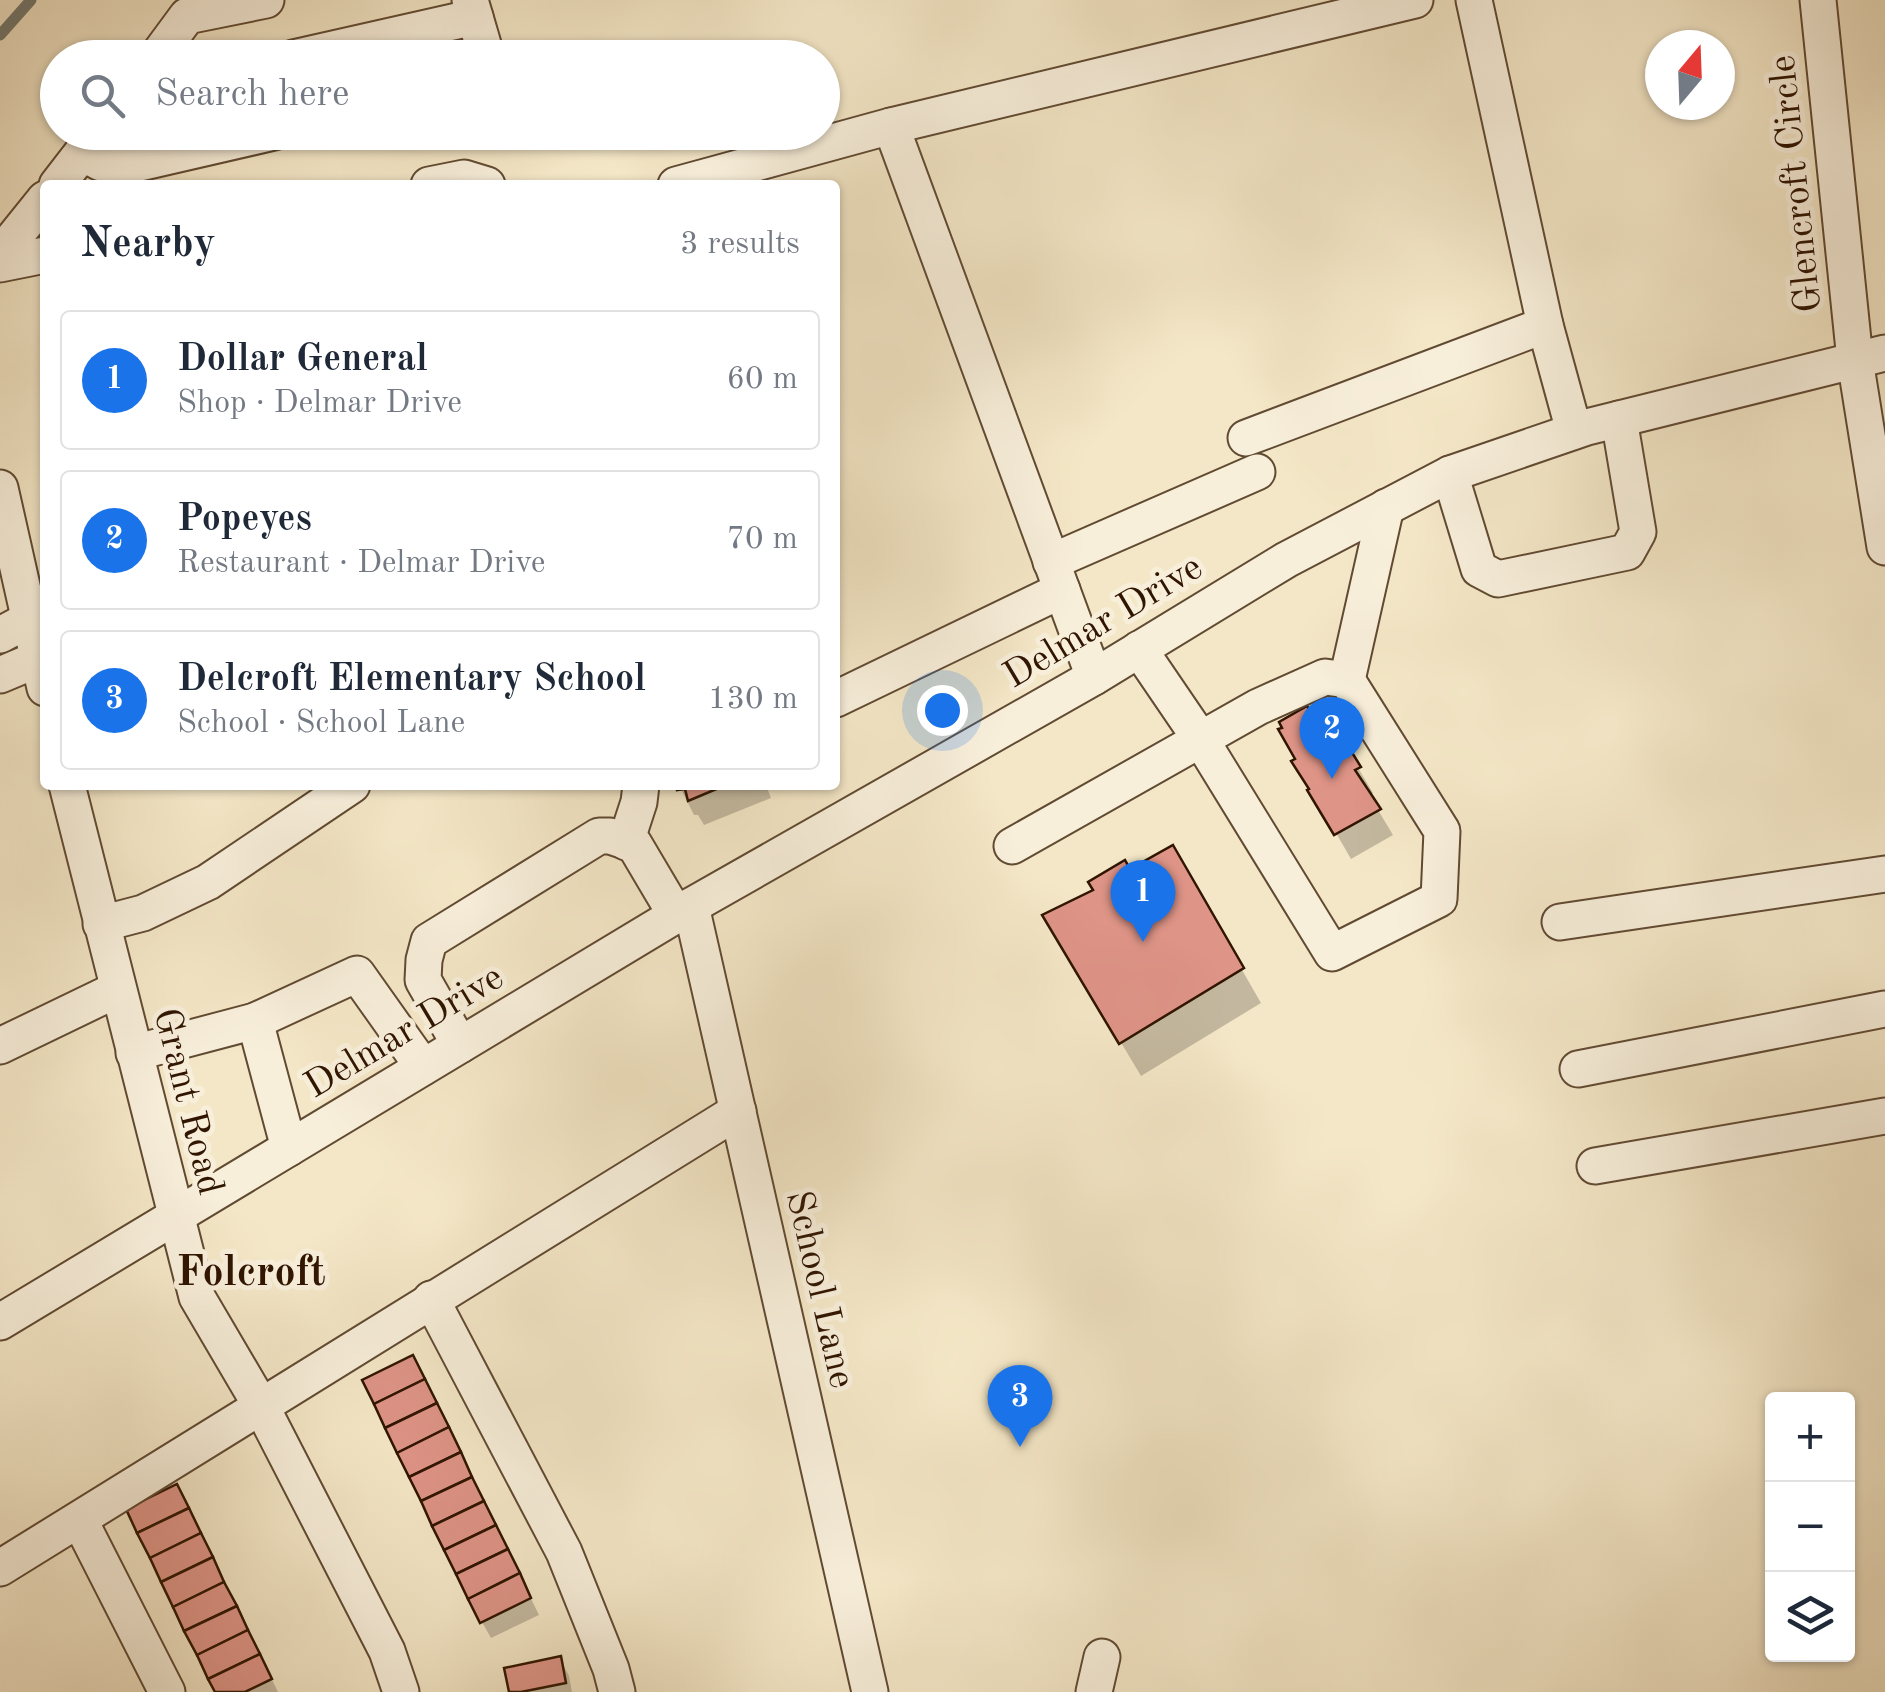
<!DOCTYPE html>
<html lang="en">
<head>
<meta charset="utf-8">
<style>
  body { margin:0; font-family:"Old Standard TT",serif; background:#f6f6f7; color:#1f2937 }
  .controls { position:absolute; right:30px; bottom:30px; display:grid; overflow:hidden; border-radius:10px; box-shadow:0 2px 8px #0004 }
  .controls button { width:90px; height:90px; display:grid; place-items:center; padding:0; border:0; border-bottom:2px solid #e0e1e3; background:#fff; color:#1f2937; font:50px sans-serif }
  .compass { position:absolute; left:1645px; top:30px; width:90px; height:90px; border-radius:50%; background:#fff; box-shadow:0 2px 8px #0004; rotate:19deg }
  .you { position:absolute; left:942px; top:710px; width:35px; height:35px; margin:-25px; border:8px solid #fff; border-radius:50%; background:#1a73e8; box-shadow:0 0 0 15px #1a73e833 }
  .badge { display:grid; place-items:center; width:65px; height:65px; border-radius:50%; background:#1a73e8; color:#fff; font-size:32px; font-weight:700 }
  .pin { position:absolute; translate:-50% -82px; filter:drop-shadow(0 2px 5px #0008) }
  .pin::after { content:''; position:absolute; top:52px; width:35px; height:30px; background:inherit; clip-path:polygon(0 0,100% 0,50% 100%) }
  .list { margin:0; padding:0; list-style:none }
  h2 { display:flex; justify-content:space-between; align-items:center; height:130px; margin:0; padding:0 40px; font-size:42px }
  h2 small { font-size:32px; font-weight:400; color:#747a83 }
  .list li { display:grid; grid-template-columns:65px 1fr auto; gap:30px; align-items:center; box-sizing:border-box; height:140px; margin:0 20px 20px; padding:0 20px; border:2px solid #e0e1e3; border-radius:10px }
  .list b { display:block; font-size:38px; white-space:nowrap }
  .list p { margin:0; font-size:32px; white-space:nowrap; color:#747a83 }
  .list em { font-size:32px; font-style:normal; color:#747a83 }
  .icon { flex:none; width:55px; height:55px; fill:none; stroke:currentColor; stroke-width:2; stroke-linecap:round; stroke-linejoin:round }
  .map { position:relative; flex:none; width:1885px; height:1692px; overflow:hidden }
  .search { position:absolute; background:#fff; box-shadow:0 2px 8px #0004; left:40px; top:40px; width:800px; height:110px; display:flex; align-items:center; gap:25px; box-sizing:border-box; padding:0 35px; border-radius:55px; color:#747a83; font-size:38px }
  .panel { position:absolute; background:#fff; box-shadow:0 2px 8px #0004; left:40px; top:180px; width:800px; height:610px; border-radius:10px }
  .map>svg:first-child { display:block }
  .shadow { fill:#0003 }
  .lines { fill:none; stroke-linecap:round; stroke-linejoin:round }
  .stream { stroke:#727a72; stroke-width:11 }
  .building { fill:#de9487; stroke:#301501; stroke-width:2.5 }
  .minor-casing { stroke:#614a32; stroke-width:39 }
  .minor { stroke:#f8efdb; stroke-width:35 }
  .labels { text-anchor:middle; stroke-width:10; stroke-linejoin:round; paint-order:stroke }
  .street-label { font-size:38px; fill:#301501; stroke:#f8efdb }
  .quarter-label { font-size:42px; font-weight:bold; fill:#301501; stroke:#f8efdb }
</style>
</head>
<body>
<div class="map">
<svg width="1885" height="1692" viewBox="0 0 1885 1692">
  <rect width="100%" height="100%" fill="#f4e7c7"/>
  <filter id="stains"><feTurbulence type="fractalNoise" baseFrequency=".002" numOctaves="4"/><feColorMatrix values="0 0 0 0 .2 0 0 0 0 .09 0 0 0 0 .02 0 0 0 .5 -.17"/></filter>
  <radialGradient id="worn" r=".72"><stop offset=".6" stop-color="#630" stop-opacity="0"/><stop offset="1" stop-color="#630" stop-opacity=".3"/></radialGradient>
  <g class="shadow">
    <path d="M1335,729L1373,793L1369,795L1393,835L1351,859L1295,762Z"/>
    <path d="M679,785H766L771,798L704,825L698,815H694Z"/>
    <path d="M1172,848L1261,1003L1141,1076L1065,949L1129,872Z"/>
    <path d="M422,1374L539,1615L491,1638L482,1622Z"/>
    <path d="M186,1504L278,1692H217Z"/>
    <path d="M560,1659L569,1676L572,1692H512Z"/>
  </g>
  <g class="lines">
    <path class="stream" d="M0,35L31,0"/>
  </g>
  <g class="building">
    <path d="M1307,706L1312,713L1317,708L1330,729L1335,725L1361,767L1355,770L1381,809L1334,835L1307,790L1309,789L1291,761L1295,759L1278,729L1282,728L1279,722Z"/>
    <path d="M676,785H726L688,801L685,789L677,790Z"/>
    <path d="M1173,845L1244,968L1119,1044L1042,915L1093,890L1088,882L1125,860L1130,869Z"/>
    <path d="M413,1355L425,1379L374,1404L362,1380Z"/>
    <path d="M425,1379L437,1403L385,1428L374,1404Z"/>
    <path d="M437,1403L449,1427L397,1453L385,1428Z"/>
    <path d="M449,1427L461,1452L409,1477L397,1453Z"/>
    <path d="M461,1452L472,1477L421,1501L409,1477Z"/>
    <path d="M472,1477L484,1501L432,1526L421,1501Z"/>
    <path d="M177,1484L189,1508L137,1533L126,1509Z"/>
    <path d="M484,1501L496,1525L444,1550L432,1526Z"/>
    <path d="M189,1508L201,1533L150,1558L137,1533Z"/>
    <path d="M496,1525L508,1549L456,1574L444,1550Z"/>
    <path d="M201,1533L213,1557L161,1582L150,1558Z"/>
    <path d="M508,1549L520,1573L468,1599L456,1574Z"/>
    <path d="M213,1557L224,1582L173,1607L161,1582Z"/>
    <path d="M520,1573L531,1598L480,1623L468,1599Z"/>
    <path d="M224,1582L237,1606L184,1631L173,1607Z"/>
    <path d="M237,1606L248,1630L197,1655L184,1631Z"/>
    <path d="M248,1630L260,1654L208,1679L197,1655Z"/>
    <path d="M260,1654L272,1679L245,1692H215L208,1679Z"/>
    <path d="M561,1656L566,1683L521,1692H509L504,1668Z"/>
  </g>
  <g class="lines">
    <g class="minor-casing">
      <g id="minor">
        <path d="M470,0L487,58"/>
        <path d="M1474,0L1545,325L1574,431"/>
        <path d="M1818,0L1855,360L1885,547"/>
        <path d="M156,58L187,16L266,0"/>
        <path d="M293,58L475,17"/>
        <path d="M82,153L101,163L131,165L274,132"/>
        <path d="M57,185L98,132"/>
        <path d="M429,185L464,178L487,185"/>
        <path d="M676,185L891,126"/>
        <path d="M0,255L45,199"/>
        <path d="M0,264L45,255"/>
        <path d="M1246,438L1545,325"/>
        <path d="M1450,474L1479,569L1498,579L1627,552L1638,532L1619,419"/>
        <path d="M0,488L45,688"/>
        <path d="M1051,562L1257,472"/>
        <path d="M0,635L45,611"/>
        <path d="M0,675L38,659"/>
        <path d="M1094,677L891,126L1415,0"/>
        <path d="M1347,680L1386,507"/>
        <path d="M835,696L836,699L1062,590"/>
        <path d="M67,785L197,1297L261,1406L387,1651L401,1692"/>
        <path d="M626,842L639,802L641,785"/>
        <path d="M1012,846L1258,707L1325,677L1347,680L1442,831L1439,899L1332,953L1201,740L1139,649"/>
        <path d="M691,906L870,1692"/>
        <path d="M1560,922L1885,874"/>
        <path d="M101,924L143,913L208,882L352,785"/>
        <path d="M255,1021L289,1148"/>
        <path d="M460,1045L423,980L424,960L429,941L599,836H610L634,844L676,915"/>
        <path d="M0,1046L118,989"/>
        <path d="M134,1053L255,1021L357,974L423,1067"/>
        <path d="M1578,1069L1885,1009"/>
        <path d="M1595,1166L1885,1116"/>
        <path d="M431,1299L564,1552L611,1669L617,1692"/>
        <path d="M0,1322L691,906L1094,677L1286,560L1450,474L1587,427L1885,353"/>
        <path d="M80,1521L167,1692"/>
        <path d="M0,1568L738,1111"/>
        <path d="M1094,1692L1102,1657"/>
      </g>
    </g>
    <use href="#minor" class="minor"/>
  </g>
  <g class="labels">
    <g class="street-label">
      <text transform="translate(1794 184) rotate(-96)" y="13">Glencroft Circle</text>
      <text transform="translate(1102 620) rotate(-31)" y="13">Delmar Drive</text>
      <text transform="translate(403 1030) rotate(-31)" y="13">Delmar Drive</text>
      <text transform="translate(190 1101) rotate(76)" y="13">Grant Road</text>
      <text transform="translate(822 1289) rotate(77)" y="13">School Lane</text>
    </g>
    <g class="quarter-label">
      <text x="251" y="1285">Folcroft</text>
    </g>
  </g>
  <rect width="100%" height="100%" filter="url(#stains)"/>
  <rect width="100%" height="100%" fill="url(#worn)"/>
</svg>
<div class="controls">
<button>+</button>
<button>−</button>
<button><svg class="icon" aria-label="layers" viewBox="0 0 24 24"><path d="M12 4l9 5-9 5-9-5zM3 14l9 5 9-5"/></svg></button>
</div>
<svg class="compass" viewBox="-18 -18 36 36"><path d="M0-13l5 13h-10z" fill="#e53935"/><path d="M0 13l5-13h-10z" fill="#747a83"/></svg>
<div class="you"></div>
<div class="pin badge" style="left:1143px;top:942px">1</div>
<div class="pin badge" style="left:1332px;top:779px">2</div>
<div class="pin badge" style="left:1020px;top:1447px">3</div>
<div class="search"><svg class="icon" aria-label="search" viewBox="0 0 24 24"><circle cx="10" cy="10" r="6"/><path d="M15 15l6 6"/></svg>Search here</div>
<section class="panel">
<h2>Nearby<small>3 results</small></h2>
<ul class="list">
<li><span class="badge">1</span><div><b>Dollar General</b><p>Shop · Delmar Drive</p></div><em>60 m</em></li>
<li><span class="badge">2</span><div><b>Popeyes</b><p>Restaurant · Delmar Drive</p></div><em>70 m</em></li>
<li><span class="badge">3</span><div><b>Delcroft Elementary School</b><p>School · School Lane</p></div><em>130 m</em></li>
</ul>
</section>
</div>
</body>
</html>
